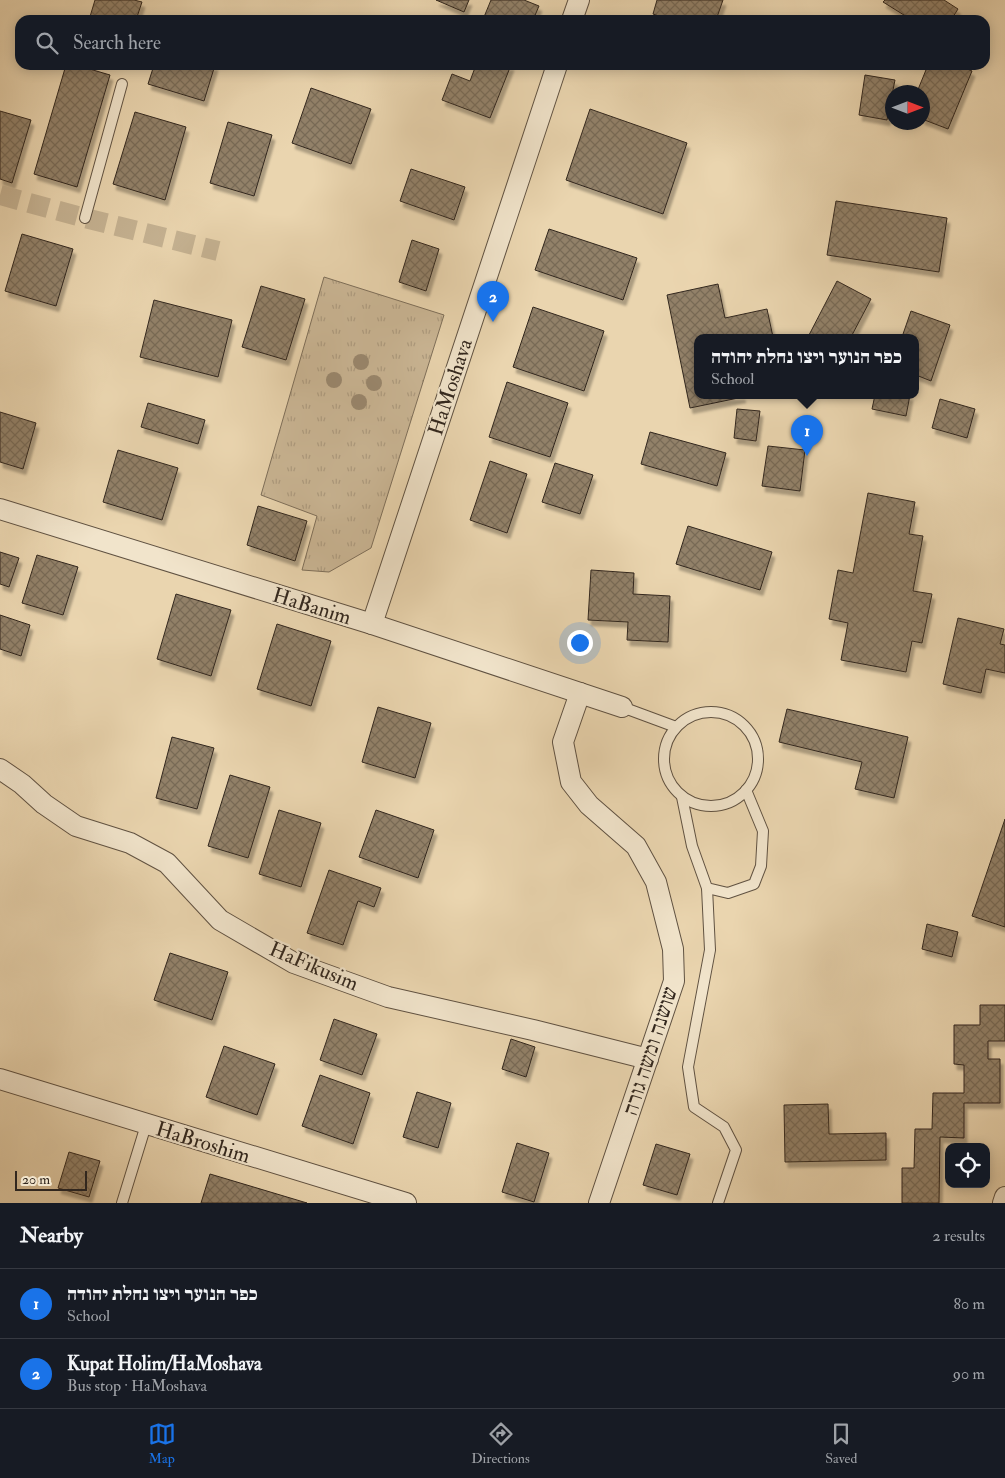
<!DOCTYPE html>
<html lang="en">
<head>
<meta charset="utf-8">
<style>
  body { margin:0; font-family:"IM FELL Double Pica","Frank Ruhl Libre",serif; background:#20242c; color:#f1f3f6 }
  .controls { position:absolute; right:15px; bottom:15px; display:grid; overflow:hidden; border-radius:10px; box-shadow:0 2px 12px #0003 }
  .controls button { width:45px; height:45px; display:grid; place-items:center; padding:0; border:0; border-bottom:1px solid #363941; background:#171b24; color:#f1f3f6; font:25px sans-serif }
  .compass { position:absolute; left:885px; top:85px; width:45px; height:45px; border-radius:50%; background:#171b24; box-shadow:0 2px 12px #0003; rotate:90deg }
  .scale { position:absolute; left:15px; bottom:12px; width:72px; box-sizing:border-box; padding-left:5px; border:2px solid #32271e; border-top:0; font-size:14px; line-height:18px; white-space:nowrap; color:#32271e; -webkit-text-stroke:4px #f1e4cb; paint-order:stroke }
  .you { position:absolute; left:579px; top:642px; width:18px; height:18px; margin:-12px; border:4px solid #fff; border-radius:50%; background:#1a73e8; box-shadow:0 0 0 8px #1a73e833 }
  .badge { display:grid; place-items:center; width:32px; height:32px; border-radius:50%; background:#1a73e8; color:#fff; font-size:16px; font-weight:700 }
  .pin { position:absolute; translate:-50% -41px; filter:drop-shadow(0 1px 2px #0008) }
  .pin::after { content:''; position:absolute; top:26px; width:18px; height:15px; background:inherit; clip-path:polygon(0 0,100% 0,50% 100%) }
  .popup { position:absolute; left:694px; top:334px; width:225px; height:65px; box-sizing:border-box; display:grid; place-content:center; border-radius:10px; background:#171b24; filter:drop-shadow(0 1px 4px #0005); font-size:16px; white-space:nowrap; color:#9ea1a6 }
  .popup b { font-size:19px; color:#f1f3f6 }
  .popup::after { content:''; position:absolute; left:50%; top:100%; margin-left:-10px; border:10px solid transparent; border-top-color:#171b24 }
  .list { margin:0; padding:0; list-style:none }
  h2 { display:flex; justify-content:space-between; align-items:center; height:65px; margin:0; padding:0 20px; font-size:21px }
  h2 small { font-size:16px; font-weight:400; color:#9ea1a6 }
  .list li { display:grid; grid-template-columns:32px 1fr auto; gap:15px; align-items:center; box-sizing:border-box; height:70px; padding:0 20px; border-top:1px solid #363941 }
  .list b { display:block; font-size:19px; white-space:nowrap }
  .list p { margin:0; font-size:16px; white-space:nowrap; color:#9ea1a6 }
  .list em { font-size:16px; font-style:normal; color:#9ea1a6 }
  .icon { flex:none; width:28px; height:28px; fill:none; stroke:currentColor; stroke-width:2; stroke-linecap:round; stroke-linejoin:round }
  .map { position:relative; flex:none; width:1005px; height:1203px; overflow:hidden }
  .search { position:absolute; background:#171b24; box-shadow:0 2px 12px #0003; left:15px; right:15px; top:15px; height:55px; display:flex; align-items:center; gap:12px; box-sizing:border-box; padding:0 18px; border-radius:15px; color:#9ea1a6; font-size:19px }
  .sheet { height:205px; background:#171b24 }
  nav { display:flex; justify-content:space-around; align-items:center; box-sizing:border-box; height:70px; border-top:1px solid #363941; background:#171b24; font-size:14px; color:#9ea1a6 }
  nav a { display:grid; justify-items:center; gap:2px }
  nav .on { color:#1a73e8 }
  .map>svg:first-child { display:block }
  .park { fill:url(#park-tufts); stroke:#7e6f5a }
  .building { fill:url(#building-cross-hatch); stroke:#32271e; filter:url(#shadow) }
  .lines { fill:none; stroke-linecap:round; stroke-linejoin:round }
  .street-tunnel { stroke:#c5b292; stroke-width:20; stroke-dasharray:20 10; stroke-linecap:butt }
  .lane-casing { stroke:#605242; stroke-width:12 }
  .street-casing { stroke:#605242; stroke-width:22 }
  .lane { stroke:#f1e4cb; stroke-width:10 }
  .street { stroke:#f1e4cb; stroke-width:20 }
  .tree { fill:#9a8970 }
  .labels { text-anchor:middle; stroke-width:4.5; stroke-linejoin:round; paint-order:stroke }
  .street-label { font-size:21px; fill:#32271e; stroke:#f1e4cb }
</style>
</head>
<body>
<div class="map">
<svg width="1005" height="1203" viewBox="0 0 1005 1203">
  <defs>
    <pattern id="park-tufts" width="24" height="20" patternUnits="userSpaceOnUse" patternTransform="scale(1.25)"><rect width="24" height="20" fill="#cbb796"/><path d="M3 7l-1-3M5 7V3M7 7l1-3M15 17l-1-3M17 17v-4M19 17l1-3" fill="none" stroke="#af9d81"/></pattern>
    <pattern id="building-cross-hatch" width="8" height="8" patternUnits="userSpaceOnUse" patternTransform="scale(1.25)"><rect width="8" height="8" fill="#928169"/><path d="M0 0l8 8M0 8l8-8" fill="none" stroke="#786a56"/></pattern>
    <filter id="shadow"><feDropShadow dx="3" dy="5.5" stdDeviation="1" flood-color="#0004"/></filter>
  </defs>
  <rect width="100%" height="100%" fill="#ead5af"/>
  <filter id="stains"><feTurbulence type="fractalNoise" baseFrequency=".004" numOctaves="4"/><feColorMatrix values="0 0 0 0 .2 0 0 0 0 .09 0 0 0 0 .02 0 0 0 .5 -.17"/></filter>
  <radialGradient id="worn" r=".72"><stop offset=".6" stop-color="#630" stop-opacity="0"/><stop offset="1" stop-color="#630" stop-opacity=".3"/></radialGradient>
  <path class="park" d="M324,277L444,315L371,548L329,572L302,570L317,516L261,495Z"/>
  <g class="building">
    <path d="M95,0H134L142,2L136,20H89Z"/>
    <path d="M436,0H469L464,12Z"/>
    <path d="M491,0H524L539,6L533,20H490L484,17Z"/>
    <path d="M657,0H723L716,20H670L653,14Z"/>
    <path d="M885,0H944L958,9L951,20H912L883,2Z"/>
    <path d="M66,65H76L110,75L77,187L34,174Z"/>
    <path d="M154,65H215L204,101L148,84Z"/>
    <path d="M476,65H511L490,118L442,100L452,74L470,81Z"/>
    <path d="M928,65H959L972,71L948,129L922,119V92H917Z"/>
    <path d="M865,75L895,80L887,120L859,115Z"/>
    <path d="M311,88L371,109L351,164L292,143Z"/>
    <path d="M590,109L687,143L663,214L566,180Z"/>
    <path d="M0,111L31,120L12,183L0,179Z"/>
    <path d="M135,112L186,127L165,200L113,184Z"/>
    <path d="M228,122L272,135L254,196L210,183Z"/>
    <path d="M411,169L465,187L454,220L400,201Z"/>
    <path d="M836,201L947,218L939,272L827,255Z"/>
    <path d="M549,229L637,258L623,300L535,270Z"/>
    <path d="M22,234L73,249L56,306L5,291Z"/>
    <path d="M412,240L439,249L426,291L399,282Z"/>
    <path d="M837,281L871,299L851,337H812L809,335Z"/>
    <path d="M718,284L725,318L767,309L773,337H698V395H742L743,397L690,408L667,295Z"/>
    <path d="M261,286L305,299L286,360L242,347Z"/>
    <path d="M154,300L232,320L218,377L140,357Z"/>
    <path d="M533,307L604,331L584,391L513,367Z"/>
    <path d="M911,311L950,325L931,381L916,375V337H902Z"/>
    <path d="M507,382L568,403L550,457L489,437Z"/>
    <path d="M875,395H910L906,416L872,409Z"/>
    <path d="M940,399L975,409L967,438L932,428Z"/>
    <path d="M148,403L205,420L198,444L141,427Z"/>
    <path d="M737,409L760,411L756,441L734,438Z"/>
    <path d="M0,412L36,423L23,469L0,462Z"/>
    <path d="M650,432L726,453L717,486L641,464Z"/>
    <path d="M768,446L805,450L800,491L762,486Z"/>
    <path d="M118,450L178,468L162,520L103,502Z"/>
    <path d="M490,461L527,474L507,533L470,520Z"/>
    <path d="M555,463L593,475L580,514L542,502Z"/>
    <path d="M868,493L915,502L909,534L923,536L913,591L932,594L922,643L912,641L906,672L841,660L848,623L829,619L838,570L853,573Z"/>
    <path d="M258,506L307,521L295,561L247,545Z"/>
    <path d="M688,526L772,552L760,590L676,564Z"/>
    <path d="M0,552L19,558L9,587L0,584Z"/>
    <path d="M37,555L78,567L63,615L22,603Z"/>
    <path d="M591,570L634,573L633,594L670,596L668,642L627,640L628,622L588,620Z"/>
    <path d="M176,594L231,610L211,676L157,659Z"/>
    <path d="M0,615L30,625L21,656L0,649Z"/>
    <path d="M958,618L1004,629L1000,644L1005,645V673L986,669L981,693L943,684Z"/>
    <path d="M277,624L331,641L311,706L257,689Z"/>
    <path d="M378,707L431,723L415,778L362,762Z"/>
    <path d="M787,709L908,737L894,798L855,789L862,762L779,742Z"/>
    <path d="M172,737L214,748L197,809L156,798Z"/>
    <path d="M230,775L270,787L248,858L208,846Z"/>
    <path d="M279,810L321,823L301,887L259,874Z"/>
    <path d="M376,810L434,830L418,878L359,857Z"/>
    <path d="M1005,819V927L972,916Z"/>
    <path d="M329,870L381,888L374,907L358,901L343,945L307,933Z"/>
    <path d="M927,924L958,932L952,957L922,949Z"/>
    <path d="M170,953L228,972L212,1020L154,1000Z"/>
    <path d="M980,1005H1005V1041H988V1059H1000V1103H964V1138L940,1137L939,1203H902V1168H914L915,1129H932L933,1093H964V1065L954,1064V1025H980Z"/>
    <path d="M334,1019L377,1034L362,1075L320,1060Z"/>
    <path d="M511,1039L535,1047L526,1077L502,1069Z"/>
    <path d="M224,1046L275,1064L257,1115L206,1097Z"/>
    <path d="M320,1075L370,1093L353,1144L302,1126Z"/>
    <path d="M417,1092L451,1103L438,1148L403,1137Z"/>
    <path d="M828,1104L829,1134L886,1133V1160L785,1162L784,1105Z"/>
    <path d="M517,1143L549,1153L534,1202L502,1192Z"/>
    <path d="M656,1144L690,1154L677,1195L643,1185Z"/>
    <path d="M69,1152L100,1161L89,1197L58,1188Z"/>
    <path d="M210,1174L307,1203H201Z"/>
  </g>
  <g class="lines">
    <path class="street-tunnel" d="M0,195L85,218L218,251"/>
    <g class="lane-casing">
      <g id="lane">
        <path d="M85,218L122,84"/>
        <path d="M622,707L676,727"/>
        <circle cx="711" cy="759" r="47"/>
        <path d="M682,797L692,846L707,888L728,893L754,884L761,866L763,831L746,790"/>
        <path d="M707,888L710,950L688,1067L694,1107L724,1127L736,1150L718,1203"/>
        <path d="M122,1203L146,1125"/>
      </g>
    </g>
    <g class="street-casing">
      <g id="street">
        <path d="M572,20L579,0"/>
        <path d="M0,509L372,624L622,707"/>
        <path d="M372,624L557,65"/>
        <path d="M580,693L563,742L571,782L589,805L636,846L656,882L673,949L674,981L599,1203"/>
        <path d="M0,769L22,784L44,804L76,826L130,843L167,863L220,920L294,963L388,997L533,1030L648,1059"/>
        <path d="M0,1079L406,1203"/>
        <path d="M1003,1203L1005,1197"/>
      </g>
    </g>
    <use href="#lane" class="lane"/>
    <use href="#street" class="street"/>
  </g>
  <g class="tree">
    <circle cx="361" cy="362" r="8"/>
    <circle cx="334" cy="380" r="8"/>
    <circle cx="374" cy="383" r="8"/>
    <circle cx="359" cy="402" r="8"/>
  </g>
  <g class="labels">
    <g class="street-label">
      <text transform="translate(450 387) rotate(-72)" y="7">HaMoshava</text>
      <text transform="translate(312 606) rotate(17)" y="7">HaBanim</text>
      <text transform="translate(314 966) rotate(23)" y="7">HaFikusim</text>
      <text transform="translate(650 1051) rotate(-72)" y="7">שושנה ומשה גורה</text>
      <text transform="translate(203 1142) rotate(17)" y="7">HaBroshim</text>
    </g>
  </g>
  <rect width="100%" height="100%" filter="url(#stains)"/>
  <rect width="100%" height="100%" fill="url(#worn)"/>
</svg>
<div class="controls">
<button><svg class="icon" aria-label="locate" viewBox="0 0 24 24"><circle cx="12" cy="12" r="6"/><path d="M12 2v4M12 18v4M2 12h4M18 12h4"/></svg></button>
</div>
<svg class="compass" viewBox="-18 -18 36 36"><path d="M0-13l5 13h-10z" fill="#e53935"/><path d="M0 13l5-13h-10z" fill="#9ea1a6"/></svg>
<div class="scale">20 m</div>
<div class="you"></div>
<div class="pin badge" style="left:807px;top:456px">1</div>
<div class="popup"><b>כפר הנוער ויצו נחלת יהודה</b>School</div>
<div class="pin badge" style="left:493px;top:322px">2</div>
<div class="search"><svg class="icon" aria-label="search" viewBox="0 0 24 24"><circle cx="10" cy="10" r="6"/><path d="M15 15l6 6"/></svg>Search here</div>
</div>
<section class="sheet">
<h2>Nearby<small>2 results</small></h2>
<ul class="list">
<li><span class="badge">1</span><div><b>כפר הנוער ויצו נחלת יהודה</b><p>School</p></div><em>80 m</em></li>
<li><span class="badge">2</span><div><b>Kupat Holim/HaMoshava</b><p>Bus stop · HaMoshava</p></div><em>90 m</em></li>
</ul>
</section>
<nav>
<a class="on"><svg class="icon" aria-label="map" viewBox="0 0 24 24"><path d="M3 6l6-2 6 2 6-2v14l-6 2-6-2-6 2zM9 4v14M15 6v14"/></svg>Map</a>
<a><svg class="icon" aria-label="directions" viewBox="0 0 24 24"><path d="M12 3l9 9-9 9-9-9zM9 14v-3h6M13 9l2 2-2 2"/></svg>Directions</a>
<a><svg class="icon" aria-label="saved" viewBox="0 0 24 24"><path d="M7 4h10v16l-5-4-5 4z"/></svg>Saved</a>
</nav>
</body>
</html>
